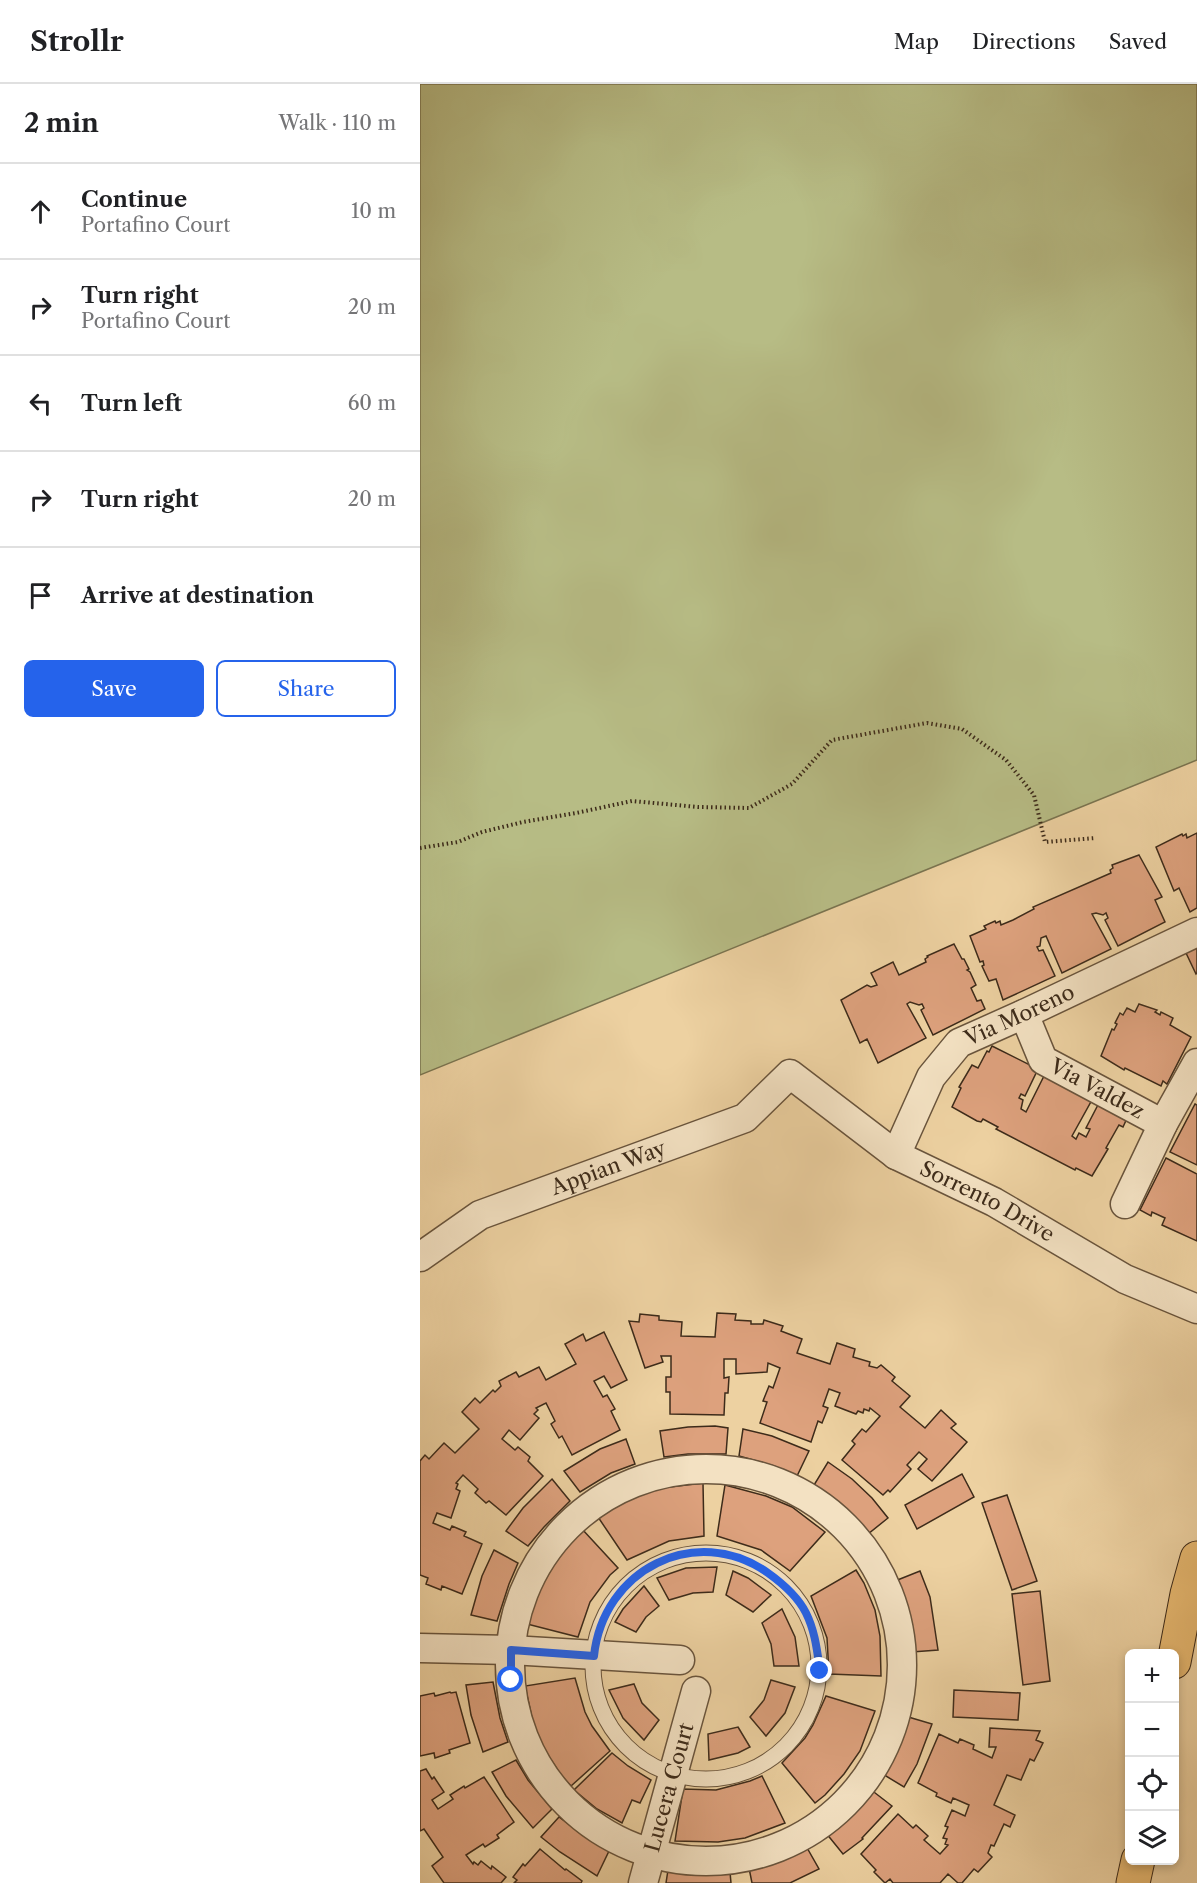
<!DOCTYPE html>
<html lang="en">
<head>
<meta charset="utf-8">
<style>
  body { margin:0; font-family:"Libre Caslon Text",serif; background:#f6f6f6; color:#202124 }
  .controls { position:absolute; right:18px; bottom:18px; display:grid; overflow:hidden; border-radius:9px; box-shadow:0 3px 9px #0003 }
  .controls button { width:54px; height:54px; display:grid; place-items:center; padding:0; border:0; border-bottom:2px solid #e0e0e0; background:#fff; color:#202124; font:30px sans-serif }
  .stop { position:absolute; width:18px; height:18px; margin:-14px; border:4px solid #2563eb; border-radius:50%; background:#fff }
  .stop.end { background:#2563eb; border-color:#fff; box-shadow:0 2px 6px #0008 }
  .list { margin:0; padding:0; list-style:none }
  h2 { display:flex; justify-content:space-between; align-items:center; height:78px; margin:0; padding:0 24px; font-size:26px }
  h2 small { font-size:20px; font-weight:400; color:#757577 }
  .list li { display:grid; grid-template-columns:39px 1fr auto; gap:18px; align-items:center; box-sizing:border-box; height:96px; padding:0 24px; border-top:2px solid #e0e0e0 }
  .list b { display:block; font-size:22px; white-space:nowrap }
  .list p { margin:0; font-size:20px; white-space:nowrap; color:#757577 }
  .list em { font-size:20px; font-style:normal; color:#757577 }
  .actions { display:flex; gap:12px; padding:18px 24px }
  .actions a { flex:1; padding:14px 0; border:2px solid #2563eb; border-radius:9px; text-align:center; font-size:21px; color:#2563eb }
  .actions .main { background:#2563eb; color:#fff }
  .icon { flex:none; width:33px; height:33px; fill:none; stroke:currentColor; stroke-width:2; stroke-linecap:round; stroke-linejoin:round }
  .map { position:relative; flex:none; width:777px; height:1799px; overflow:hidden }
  header { display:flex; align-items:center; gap:36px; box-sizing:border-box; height:84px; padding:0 30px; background:#fff; border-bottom:2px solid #e0e0e0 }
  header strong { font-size:28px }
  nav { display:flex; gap:33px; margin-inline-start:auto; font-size:21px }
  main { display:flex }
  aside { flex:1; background:#fff }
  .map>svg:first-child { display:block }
  .green { fill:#b7bc85; stroke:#7a7450; stroke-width:1.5 }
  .building { fill:#dda17d; stroke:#3d2b1a; stroke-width:1.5 }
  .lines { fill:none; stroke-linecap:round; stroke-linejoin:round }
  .lane-casing { stroke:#69543c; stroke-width:17 }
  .street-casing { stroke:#69543c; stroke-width:31 }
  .primary-casing { stroke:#3d2b1a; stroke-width:35 }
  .path { stroke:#3d2b1a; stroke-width:4; stroke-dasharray:1.5 3; stroke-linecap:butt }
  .lane { stroke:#f3e1c2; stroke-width:15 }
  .street { stroke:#f3e1c2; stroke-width:28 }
  .primary { stroke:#e6b870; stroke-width:33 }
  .route { stroke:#2563eb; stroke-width:8 }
  .labels { text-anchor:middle; stroke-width:5; stroke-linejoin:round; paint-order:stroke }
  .street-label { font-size:21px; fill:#3d2b1a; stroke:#f3e1c2 }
</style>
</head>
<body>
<header>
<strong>Strollr</strong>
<nav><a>Map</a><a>Directions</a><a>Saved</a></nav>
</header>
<main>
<aside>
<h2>2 min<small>Walk · 110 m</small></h2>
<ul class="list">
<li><svg class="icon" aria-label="ahead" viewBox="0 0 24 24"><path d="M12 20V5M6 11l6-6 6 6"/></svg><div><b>Continue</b><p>Portafino Court</p></div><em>10 m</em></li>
<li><svg class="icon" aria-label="right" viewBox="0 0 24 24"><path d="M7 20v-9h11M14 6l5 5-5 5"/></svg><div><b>Turn right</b><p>Portafino Court</p></div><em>20 m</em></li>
<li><svg class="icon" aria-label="left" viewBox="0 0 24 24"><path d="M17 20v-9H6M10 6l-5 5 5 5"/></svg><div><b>Turn left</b></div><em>60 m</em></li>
<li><svg class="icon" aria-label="right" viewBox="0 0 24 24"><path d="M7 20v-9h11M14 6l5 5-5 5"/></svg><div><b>Turn right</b></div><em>20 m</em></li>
<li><svg class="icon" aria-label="arrive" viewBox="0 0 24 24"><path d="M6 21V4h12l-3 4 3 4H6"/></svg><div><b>Arrive at destination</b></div></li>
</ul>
<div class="actions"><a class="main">Save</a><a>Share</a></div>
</aside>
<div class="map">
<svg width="777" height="1799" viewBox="0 0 777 1799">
  <rect width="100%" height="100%" fill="#edd1a1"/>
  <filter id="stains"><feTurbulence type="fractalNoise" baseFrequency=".00333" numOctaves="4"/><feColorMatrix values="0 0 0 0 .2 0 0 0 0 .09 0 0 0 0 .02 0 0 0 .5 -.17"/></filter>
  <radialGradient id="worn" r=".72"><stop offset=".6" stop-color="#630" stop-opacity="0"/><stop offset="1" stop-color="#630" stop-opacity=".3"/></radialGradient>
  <path class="green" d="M0,0H777V676L0,991Z"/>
  <g class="building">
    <path d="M777,749V824L770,828L759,804L754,807L736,763L762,750L763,752L766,750L767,754Z"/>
    <path d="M719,771L742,813L735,816L745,838L698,862L685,836L688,834L686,829L683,831L676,829L672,830L691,865L642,889L626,852L621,854L620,862L617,863L619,867L623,866L635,892L583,916L576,895L569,897L562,882L564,881L563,877L560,878L550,852L566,845L564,842L575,837L576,839L580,837L581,841L593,836L614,825L613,823L691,789L690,786L693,784L692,781Z"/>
    <path d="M534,860L542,875H544L549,885L547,886L550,888L556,901L551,904L557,917L561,916L565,925L513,951L501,926L504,924L502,920L499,921L490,918L487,920L506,954L458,979L447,955L440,959L421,916L447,901L451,903L457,901L451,889L473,878L479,891L506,878L505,875L508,873L507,872Z"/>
    <path d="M777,860V889L776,890L766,869Z"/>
    <path d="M719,920L737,926L735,928L740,931L741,928L753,934L750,941L771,953L747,1000L743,997L741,1002L705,984L704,986L681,972L692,945L694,946L697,940L695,939L700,929L703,931L707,924L715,928Z"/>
    <path d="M572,962L618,985L605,1012L601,1010L599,1014L603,1016L601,1025L606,1028L625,990L673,1014L652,1052L656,1055L659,1049L666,1053L670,1045L666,1044L680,1017L708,1032L703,1043L699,1041L686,1064L688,1065L672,1092L656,1084L655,1086L576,1045L578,1043L563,1035L561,1038L557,1037L532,1023L541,1004L539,1003L552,981L558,984L567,967L569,968Z"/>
    <path d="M775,1020L777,1021V1081L750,1068Z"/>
    <path d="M746,1074L777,1090V1157L742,1141L745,1134L732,1128L731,1132L720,1126Z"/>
    <path d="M297,1229L316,1230L315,1236L331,1237V1240H343L344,1236L363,1242L361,1247L382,1255L377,1269L410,1280L417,1259L435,1265L433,1273L450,1278L449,1282L457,1284L461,1281L475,1293L472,1297L490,1312L480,1323L505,1344L521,1326L536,1340L531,1344L547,1358L512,1397L498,1385L507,1375L499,1368L487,1381L491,1385L470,1408L468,1406L463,1411L422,1376L435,1360L432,1357L442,1345L446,1348L460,1332L450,1324L449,1327L444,1325L443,1329L438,1327L436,1330L415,1322L420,1309L409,1305L403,1322L408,1324L402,1339L398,1337L391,1358L340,1339L347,1318L343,1317L349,1302L353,1304L360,1284L348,1279L347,1288L316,1290V1275H304V1294L309,1293L308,1309H305L304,1331L250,1330V1308H246V1293H251V1272H241L243,1278L225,1284L209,1237L219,1238L220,1230L239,1232V1236L262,1238L261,1252L295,1253Z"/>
    <path d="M184,1248L207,1296L191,1304L184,1292L174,1297L183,1313L187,1311L195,1325L191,1327L200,1346L152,1371L142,1352L139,1354L131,1340L135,1337L126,1319L116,1324L118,1326L114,1330L119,1334L100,1356L89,1346L82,1355L95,1366L98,1363L110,1373L108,1377L123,1392L86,1431L69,1417L66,1419L55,1409L58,1405L43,1391L36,1399L38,1400L36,1405L40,1407L31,1434L17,1429L13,1439L30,1446L32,1442L46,1448L44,1452L62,1460L42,1510L22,1502L21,1506L6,1500L8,1494L0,1491V1377L5,1371L9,1375L24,1359L35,1369L59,1345L42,1328L55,1314L60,1319L73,1306L75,1308L81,1302L79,1297L96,1288L99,1293L119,1283L126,1296L156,1280L145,1260L163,1250L166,1257Z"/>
    <path d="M295,1342L308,1344L306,1370H268L244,1373L240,1347L268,1343Z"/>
    <path d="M323,1345L352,1352L389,1367L377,1392L354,1382L319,1372Z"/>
    <path d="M206,1355L215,1380L191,1389L160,1408L144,1387L180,1365Z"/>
    <path d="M408,1378L432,1395L452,1414L468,1434L448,1450L414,1416L394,1401Z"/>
    <path d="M542,1390L554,1413L497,1445L485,1421Z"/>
    <path d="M132,1395L150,1417L124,1443L108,1462L86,1447L103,1424Z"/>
    <path d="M283,1399L284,1452L249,1457L207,1476L178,1433L215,1412L241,1404Z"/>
    <path d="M305,1401L346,1412L372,1423L405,1448L370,1487L341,1466L297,1452Z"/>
    <path d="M587,1411L617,1497L592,1506L562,1419Z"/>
    <path d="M162,1445L198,1484L190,1491L170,1518L158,1553L107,1540L120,1500L133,1478Z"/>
    <path d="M74,1466L98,1479L89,1500L77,1537L51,1531L62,1492Z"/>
    <path d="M297,1483L293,1508L273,1509L249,1516L237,1494L266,1484Z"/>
    <path d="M436,1486L444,1499L455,1526L460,1552L461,1592L409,1590L407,1554L391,1512Z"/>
    <path d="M313,1487L328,1494L351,1511L333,1528L306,1511Z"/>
    <path d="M500,1487L510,1513L518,1566L492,1568L483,1521L475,1497Z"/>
    <path d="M224,1502L239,1522L226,1533L216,1548L195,1538L203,1525Z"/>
    <path d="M620,1507L630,1597L603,1601L592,1510Z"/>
    <path d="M362,1525L375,1553L379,1582H354L351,1560L342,1539Z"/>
    <path d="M155,1594L165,1628L172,1642L190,1667L151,1702L141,1691L125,1667L114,1643L105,1602Z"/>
    <path d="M351,1596L375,1603L365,1629L346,1652L330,1633L344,1616Z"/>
    <path d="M73,1598L80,1634L88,1658L63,1668L51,1631L46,1601Z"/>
    <path d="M214,1600L222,1619L239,1636L224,1656L203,1634L189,1606Z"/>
    <path d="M534,1606L600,1609L598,1636L533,1633Z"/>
    <path d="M30,1608L31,1609L36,1608L50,1659L29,1666L30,1669L15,1674L14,1669L0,1672V1612L14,1609L15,1612Z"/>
    <path d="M406,1612L455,1627L440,1667L424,1690L405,1711L395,1719L362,1679L385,1654L393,1641Z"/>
    <path d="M485,1632L512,1640L497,1680L484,1703L461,1689L473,1665Z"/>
    <path d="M318,1643L330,1663L318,1669L289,1676L288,1650Z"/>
    <path d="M570,1644L620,1647L616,1656L623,1659L614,1677L610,1675L601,1696L587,1691L574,1721L595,1731L590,1743L584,1740L574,1762L571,1761L568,1769L572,1773L558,1788L554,1785L542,1799H538L528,1790L520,1799H473L470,1795L465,1799L454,1788L456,1786L441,1770L478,1730L493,1744L496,1741L508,1752L504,1756L520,1770L528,1761L525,1760L527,1755L523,1754L528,1743L525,1742L532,1726L545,1732L549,1721L533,1714L531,1719L516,1712L517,1709L498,1699L519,1650L538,1659L540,1655L554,1661L553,1665L572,1674L576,1663H569Z"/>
    <path d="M192,1669L208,1682L231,1696L220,1719L212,1716L202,1739L177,1725L154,1706Z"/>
    <path d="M96,1676L108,1696L132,1725L113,1744L86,1712L72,1688Z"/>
    <path d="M6,1685L12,1695L14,1693L24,1708L12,1716L18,1725L33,1715L30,1711L44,1702L45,1704L64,1693L94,1738L77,1751L79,1754L65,1763L63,1760L46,1771L53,1780L54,1778L58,1781L61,1777L71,1785L72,1782L86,1793L81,1799H24L12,1782L23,1773L4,1745L0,1747V1687Z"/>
    <path d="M342,1692L365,1739L325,1754L298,1758L255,1757L263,1705L296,1706L330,1697Z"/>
    <path d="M450,1705L472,1722L442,1754L443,1755L423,1770L406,1749L433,1724Z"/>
    <path d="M139,1733L170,1756L189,1767L177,1792L140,1768L121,1753Z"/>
    <path d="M386,1762L399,1785L370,1799H332L329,1784L352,1777Z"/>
    <path d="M120,1765L145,1786L146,1785L162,1797L161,1799H94L97,1796L93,1793L103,1780L105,1782Z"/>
    <path d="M248,1786L286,1790L310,1788L311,1799H246Z"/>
  </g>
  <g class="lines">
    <g class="lane-casing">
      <circle id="lane" cx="286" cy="1582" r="113"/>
    </g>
    <g class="street-casing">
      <g id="street">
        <path id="s1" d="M604,930L623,976L743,1040"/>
        <path id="s2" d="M476,1071L511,993L539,959L604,930L777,848"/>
        <path d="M705,1120L743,1040L777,979"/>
        <path id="s3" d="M0,1173L60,1131L325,1034L370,990L476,1071L574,1118L705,1195L777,1225"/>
        <circle cx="286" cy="1581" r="196"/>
        <path d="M0,1564L91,1566L260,1576"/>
        <path id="s4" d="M223,1799L276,1607"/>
      </g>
    </g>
    <g class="primary-casing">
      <g id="primary">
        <path d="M754,1578L767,1510L777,1474"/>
        <path d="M713,1799L718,1776"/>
      </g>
    </g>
    <path class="path" d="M0,764L38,758L62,748L103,738L156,729L212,717L278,723L329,724L372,700L412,656L507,639L542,645L586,676L614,711L625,758L676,754"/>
    <use href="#lane" class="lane"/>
    <use href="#street" class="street"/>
    <use href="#primary" class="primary"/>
  </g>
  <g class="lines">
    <path class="route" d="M91,1596V1566L174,1572C183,1486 275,1438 348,1489C362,1499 378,1513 386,1529C395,1547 397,1566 400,1587"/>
  </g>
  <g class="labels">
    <g class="street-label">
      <text dy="7" stroke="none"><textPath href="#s2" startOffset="196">Via Moreno</textPath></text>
      <text dy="7" stroke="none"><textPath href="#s1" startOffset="111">Via Valdez</textPath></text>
      <text dy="7" stroke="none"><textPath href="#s3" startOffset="210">Appian Way</textPath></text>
      <text dy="7" stroke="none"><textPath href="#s3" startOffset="654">Sorrento Drive</textPath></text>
      <text dy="7" stroke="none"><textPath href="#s4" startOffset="99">Lucera Court</textPath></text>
    </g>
  </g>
  <rect width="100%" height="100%" filter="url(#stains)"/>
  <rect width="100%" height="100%" fill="url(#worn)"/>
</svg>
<div class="controls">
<button>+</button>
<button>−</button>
<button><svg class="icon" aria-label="locate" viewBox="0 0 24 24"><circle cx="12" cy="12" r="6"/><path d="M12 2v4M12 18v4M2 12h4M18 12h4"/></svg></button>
<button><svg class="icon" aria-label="layers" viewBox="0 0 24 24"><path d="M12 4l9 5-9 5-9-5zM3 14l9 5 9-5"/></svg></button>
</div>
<div class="stop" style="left:91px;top:1596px"></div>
<div class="stop end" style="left:400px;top:1587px"></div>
</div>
</main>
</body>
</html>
